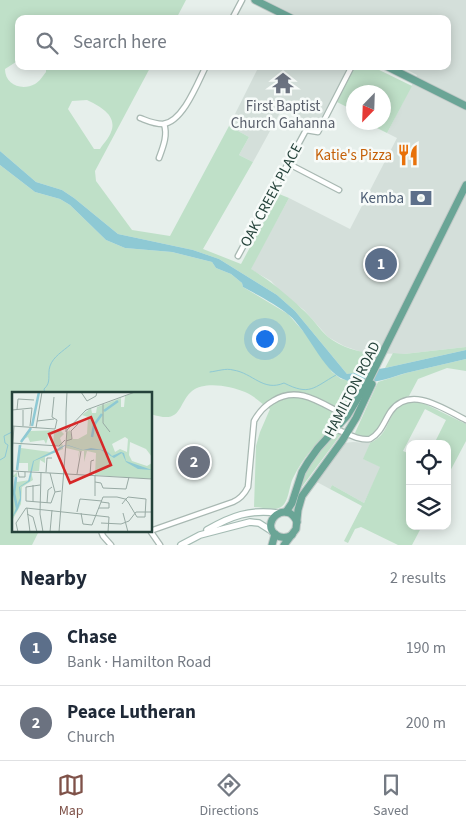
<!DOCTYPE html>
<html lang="en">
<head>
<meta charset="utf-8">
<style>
  body { margin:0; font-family:"Source Sans 3",sans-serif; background:#f6f6f7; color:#1f2937 }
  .controls { position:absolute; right:15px; bottom:15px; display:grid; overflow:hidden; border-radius:10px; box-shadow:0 2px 12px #0003 }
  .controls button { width:45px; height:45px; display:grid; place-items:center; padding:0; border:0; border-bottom:1px solid #e0e1e3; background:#fff; color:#1f2937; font:25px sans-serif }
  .compass { position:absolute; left:346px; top:85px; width:45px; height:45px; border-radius:50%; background:#fff; box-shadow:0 2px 12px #0003; rotate:203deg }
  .you { position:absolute; left:264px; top:338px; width:18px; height:18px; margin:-12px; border:4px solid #fff; border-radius:50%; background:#1a73e8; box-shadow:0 0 0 8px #1a73e833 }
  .badge { display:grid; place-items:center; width:32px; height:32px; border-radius:50%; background:#7f5249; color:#fff; font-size:16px; font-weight:700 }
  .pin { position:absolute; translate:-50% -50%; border:2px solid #fff; box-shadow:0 1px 5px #0006 }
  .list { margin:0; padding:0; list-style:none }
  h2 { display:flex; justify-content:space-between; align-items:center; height:65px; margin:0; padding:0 20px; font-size:21px }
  h2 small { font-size:16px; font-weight:400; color:#747a83 }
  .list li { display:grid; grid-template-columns:32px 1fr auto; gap:15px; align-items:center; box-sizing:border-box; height:75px; padding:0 20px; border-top:1px solid #e0e1e3 }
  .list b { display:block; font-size:19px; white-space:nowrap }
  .list p { margin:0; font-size:16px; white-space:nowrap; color:#747a83 }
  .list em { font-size:16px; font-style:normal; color:#747a83 }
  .icon { flex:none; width:28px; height:28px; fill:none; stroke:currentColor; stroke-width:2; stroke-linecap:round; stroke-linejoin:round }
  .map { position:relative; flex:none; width:466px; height:545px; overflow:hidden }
  .search { position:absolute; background:#fff; box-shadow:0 2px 12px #0003; left:15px; right:15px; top:15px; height:55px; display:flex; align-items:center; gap:12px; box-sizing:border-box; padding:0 18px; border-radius:10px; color:#747a83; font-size:19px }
  .sheet { height:215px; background:#fff }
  nav { display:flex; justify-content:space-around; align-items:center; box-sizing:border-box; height:70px; border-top:1px solid #e0e1e3; background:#fff; font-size:14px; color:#747a83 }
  nav a { display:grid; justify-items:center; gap:2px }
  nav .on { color:#7f5249 }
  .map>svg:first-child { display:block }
  .built { fill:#d4dfda }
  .green { fill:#bfe0c8; fill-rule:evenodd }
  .water { fill:#8ec9d4 }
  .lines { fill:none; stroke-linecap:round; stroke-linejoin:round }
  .stream { stroke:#8ec9d4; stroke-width:1 }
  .minor-casing { stroke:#a8b8b2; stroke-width:7 }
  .secondary-casing { stroke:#a4bbb3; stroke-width:8 }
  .primary-casing { stroke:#c2cac8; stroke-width:9 }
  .minor { stroke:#fff; stroke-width:4.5 }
  .secondary { stroke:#fff; stroke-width:5.5 }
  .primary { stroke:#6aa596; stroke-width:7 }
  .labels { text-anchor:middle; stroke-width:5; stroke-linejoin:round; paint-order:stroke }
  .worship-label { font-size:15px; fill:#5b616d; stroke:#f7fbf9 }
  .food-label { font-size:15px; fill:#c56008; stroke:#f7fbf9; text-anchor:end }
  .street-label { font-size:15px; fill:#24423a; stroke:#f7fbf9 }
  .service-label { font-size:15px; fill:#4e5e75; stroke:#f7fbf9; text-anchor:end }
  .inset-river { fill:none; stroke:#8ec9d4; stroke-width:2.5 }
  .inset-road { fill:none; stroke:#98aaa4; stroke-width:1 }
  .view { fill:#d62828; fill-opacity:0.15; stroke:#d62828; stroke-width:2.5 }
  .inset-edge { fill:none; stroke:#24423a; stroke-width:2.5 }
</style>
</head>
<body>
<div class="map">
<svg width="466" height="545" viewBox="0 0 466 545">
  <rect width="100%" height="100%" fill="#e6efeb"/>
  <g class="built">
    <path d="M265,0H466V347L404,354L364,353L344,346L328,337L304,310L282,293L271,281L250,269L289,198L350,229L397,138L387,133L417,75L400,66H447V19H303Z"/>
    <path d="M259,66H349L317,126L282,109L253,162L239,155L249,137L229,126Z"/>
    <path d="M353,442L370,443L364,459L381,467L364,503L332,485L330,489L315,481L344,443Z"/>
  </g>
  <g class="green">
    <path d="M0,0H186L176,19H84L75,15L71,19H19V60L5,69C5,85 22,91 35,84C39,82 43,76 46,72V66H151L95,171L96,181L132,230L170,236L229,126L249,137L239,155L253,162L203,249L241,264L279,194L289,198L251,269C269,280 286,294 302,309C312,317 319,329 328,337C341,347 359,353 375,353L365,372L347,374L295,311L277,295L219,259L193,250L118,234L74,198L62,190L36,182L0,151ZM87,100C99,106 118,115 111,132C109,138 103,144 100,149H94L68,109L72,101Z"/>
    <path d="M355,66H371L412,86L387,133L367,123L384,122V92H354L353,110L337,102Z"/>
    <path d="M0,165L35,192L60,199L70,205L106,240L125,248L172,252L212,262L216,268L231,274L242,283L243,287L288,314L310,339L332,372L341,379L359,382C354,395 344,405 334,415V425C318,442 303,457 293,478C289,486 289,502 281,507C275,511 262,507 254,507L256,446L260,432L270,409C262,404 253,395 245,392C230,386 205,381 192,391C177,404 183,425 151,414V394H14V531H39L32,545H0Z"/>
    <path d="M466,347V350L385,368L393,353L404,354Z"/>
    <path d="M466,359V371L447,368L418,379L409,396C379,407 389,425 368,438L357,435L355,433L378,382L406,373Z"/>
    <path d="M412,401L423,403L466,424V441L447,477V444H434L446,420L425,409L403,451L410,454V526H422L412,545H398L361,527L355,529L348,543L344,541L362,506L330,489L332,485L364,503L380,467L363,459L370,443C390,434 386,417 400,406C403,404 408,403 412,401Z"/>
    <path d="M338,433L341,434L301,488L294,510L289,509L305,468L333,435Z"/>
  </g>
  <path class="water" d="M0,151L36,182L62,190L74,198L118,234L193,250L219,259L277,295L295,311L347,374L385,368L466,350V359C446,364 426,368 406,373C386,379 364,388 343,379C324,372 307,330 289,315C279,306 256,294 243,287L242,283L231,274L216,268L212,262L172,252L125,248L106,240L70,205L60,199L35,192L0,165Z"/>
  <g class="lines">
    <g class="stream">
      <path d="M210,372C218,371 226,368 233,370C253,373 263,392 284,383C310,396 313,388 336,375"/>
      <path d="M45,394L44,389C52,382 47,375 50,366C53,357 63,351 70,345"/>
      <path d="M0,460L5,457L8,445L5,443L4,436L14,431"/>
    </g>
    <g class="minor-casing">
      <g id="minor">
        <path d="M232,19L242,0"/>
        <path d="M140,118C148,121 154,124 163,124C183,122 198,82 206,66"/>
        <path d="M159,158C163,147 168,135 164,124"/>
        <path d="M287,163L339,190"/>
        <path d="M238,256L306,130L318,132L352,66"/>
        <path d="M334,429C347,432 357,441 370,439C382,432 384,421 391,411C411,385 444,409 466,420"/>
        <path d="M101,531L103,536L111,545"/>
        <path d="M160,545L151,532L153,530L233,502C240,499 244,495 248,487L254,421C259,412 264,406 273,401C299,384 323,405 347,416"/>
      </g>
    </g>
    <g class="secondary-casing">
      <g id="secondary">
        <path d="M207,530C231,516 250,509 278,513"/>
        <path d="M181,545L200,535L250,522L259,523L273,532"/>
      </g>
    </g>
    <g class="primary-casing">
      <g id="primary">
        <path d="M255,0L293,19"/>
        <path d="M386,66L466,106"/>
        <path d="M286,512L292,503L302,472L308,462L318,448L347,416L368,382L466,185"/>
        <path d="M292,535C287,538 282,539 276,535C259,523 287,498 297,522"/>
        <path d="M272,545L275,534"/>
        <path d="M284,545L296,529L298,510L302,496L342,441L356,418L372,384"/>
      </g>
    </g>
    <use href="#minor" class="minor"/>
    <use href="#secondary" class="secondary"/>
    <use href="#primary" class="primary"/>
  </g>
  <defs>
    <g id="temple-bare" transform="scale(1.725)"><path d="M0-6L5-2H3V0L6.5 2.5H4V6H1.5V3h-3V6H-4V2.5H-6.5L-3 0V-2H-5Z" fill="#6b7280" stroke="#f7fbf9" stroke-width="2.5" paint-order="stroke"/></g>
    <g id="restaurant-bare" transform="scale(1.725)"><path d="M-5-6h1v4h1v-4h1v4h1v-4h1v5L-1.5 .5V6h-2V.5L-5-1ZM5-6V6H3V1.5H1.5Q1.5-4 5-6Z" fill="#e8710a" stroke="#f7fbf9" stroke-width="2.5" paint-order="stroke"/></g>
    <g id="bank-bare" transform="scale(1.725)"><path d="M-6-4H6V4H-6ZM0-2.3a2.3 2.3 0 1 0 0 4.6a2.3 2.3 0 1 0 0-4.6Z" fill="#5c6f8a" stroke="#f7fbf9" stroke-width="2.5" paint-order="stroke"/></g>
  </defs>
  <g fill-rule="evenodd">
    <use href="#temple-bare" x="283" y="83"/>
    <use href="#restaurant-bare" x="408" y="155"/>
    <use href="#bank-bare" x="421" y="198"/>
  </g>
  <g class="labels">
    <g class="worship-label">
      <text x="283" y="111">First Baptist<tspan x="283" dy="17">Church Gahanna</tspan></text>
    </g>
    <g class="food-label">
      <text x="392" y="160">Katie's Pizza</text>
    </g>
    <g class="street-label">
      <text transform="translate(271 195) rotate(-62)" y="5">OAK CREEK PLACE</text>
      <text transform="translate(352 389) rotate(-63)" y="5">HAMILTON ROAD</text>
    </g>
    <g class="service-label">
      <text x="404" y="203">Kemba</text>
    </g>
  </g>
  <g transform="translate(12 392)">
    <rect width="140" height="140" fill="#e6efeb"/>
    <path d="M123,0H140V65L134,57L118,50L117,63L120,69L135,74L140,71V87L83,83L84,61L75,59L72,70V59H68L66,67L67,59L54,56V41L58,38L60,47H66L75,42L76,25L70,23L79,16L80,21H84L85,15L109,6V15H112L113,4ZM113,45L116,47L115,60L108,57L103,60L100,52ZM19,35V39L48,38L52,42L48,46L51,54L42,60L51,55V57L33,65V71L28,68L27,79H16V71H6L9,48ZM38,40L42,41L41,53H48L46,57L38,60L9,56L10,48L16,45L18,50L32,48L34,52ZM5,80V90L18,88L19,80L21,88L10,95L9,112L0,129L3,85H0Z" fill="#bfe0c8" fill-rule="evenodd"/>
    <path d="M53,53H56L71,58L79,56L91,58L96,60L100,64L109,60L112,61L114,69L140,78L126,77L114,70L110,61L102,66L89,58H70L54,53L44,60L22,69L18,89L8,95L9,100V108L6,117L0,126L8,106L7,95L16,89L21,69Z" fill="#8ec9d4"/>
    <path class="inset-river" d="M92,19L106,9M20,34L27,0M80,45L82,33L90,22M9,50L19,36M5,78L8,53M4,85L2,101L5,116"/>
    <path class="inset-road" d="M69,0L75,9L84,4L85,0M42,5L40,25L45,28M91,12V31L98,40M0,18L20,16L18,34M5,18L6,7L22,8M54,20L55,0M25,29L42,27M0,34L43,37L45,28M11,34V18M24,36L30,0M55,38L74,18L123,0M54,40V20M54,49L60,47L59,39L66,32L64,30M0,51L47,54L53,48M0,63L2,34M0,79L38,81M6,79L7,85H13V80M29,80L28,122L31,140M34,80L35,66H40M38,81L43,100M38,81L140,87M65,82L69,59M78,83L79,69L82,68M83,83V104M83,90L89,91L91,96L114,97L117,85M28,93L14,95V109L39,111L43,100L49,99M21,110V93M35,111L36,98L40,95M15,116L18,140M87,116H97V111L89,110M65,120L68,107L90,109M69,121L71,132L80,133L91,105H105L113,107H114V108L116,110L125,125H133L134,107L116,105L114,107L110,112M111,121L116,140M15,122L21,125L25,140M89,131L109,132L117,129L124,120H140M6,140L4,131L14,116L97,125M38,140L40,118M47,140L55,38M96,140L97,125"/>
    <path class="view" d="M79,25L99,73L58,91L37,42Z"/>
    <rect width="140" height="140" class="inset-edge"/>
  </g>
</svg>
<div class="controls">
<button><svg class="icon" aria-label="locate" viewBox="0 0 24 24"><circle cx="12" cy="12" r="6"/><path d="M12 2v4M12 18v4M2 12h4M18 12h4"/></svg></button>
<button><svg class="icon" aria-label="layers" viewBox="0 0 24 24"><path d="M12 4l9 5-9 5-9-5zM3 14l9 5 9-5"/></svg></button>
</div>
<svg class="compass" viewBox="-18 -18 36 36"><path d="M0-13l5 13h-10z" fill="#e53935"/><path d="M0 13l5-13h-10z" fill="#747a83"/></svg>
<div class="you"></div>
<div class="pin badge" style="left:381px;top:264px;background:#5c6f8a">1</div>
<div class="pin badge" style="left:194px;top:462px;background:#6b7280">2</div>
<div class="search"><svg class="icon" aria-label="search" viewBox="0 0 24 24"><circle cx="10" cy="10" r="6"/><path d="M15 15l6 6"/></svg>Search here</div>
</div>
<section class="sheet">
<h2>Nearby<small>2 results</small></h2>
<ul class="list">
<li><span class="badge" style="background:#5c6f8a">1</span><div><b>Chase</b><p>Bank · Hamilton Road</p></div><em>190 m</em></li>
<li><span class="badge" style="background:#6b7280">2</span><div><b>Peace Lutheran</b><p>Church</p></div><em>200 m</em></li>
</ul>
</section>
<nav>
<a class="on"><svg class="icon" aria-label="map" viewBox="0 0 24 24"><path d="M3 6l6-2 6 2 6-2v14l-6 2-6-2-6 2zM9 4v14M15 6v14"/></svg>Map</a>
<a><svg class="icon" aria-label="directions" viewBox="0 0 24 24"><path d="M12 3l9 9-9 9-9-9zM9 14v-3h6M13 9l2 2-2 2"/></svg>Directions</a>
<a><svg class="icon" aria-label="saved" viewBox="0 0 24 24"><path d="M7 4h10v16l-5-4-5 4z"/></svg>Saved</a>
</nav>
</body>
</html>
